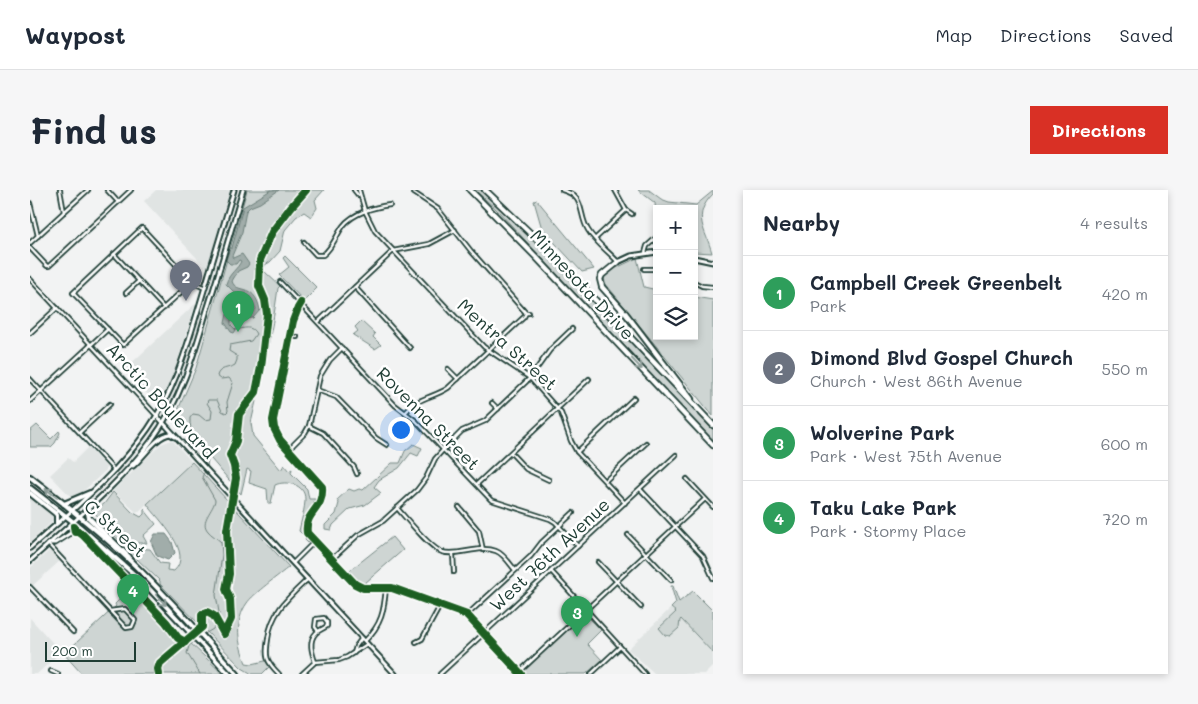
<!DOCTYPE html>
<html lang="en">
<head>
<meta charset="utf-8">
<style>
  body { margin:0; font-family:Mali,sans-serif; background:#f6f6f7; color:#1f2937 }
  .controls { position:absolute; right:15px; top:15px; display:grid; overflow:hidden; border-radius:0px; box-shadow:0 2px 8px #0003 }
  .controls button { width:45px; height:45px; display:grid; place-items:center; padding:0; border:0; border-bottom:1px solid #e0e1e3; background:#fff; color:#1f2937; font:25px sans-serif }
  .scale { position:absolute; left:15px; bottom:12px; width:91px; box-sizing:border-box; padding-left:5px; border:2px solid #1f3d34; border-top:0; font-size:14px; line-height:18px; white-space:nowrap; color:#1f3d34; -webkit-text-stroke:4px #fff; paint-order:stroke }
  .you { position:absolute; left:370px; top:239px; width:18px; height:18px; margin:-12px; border:4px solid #fff; border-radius:50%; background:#1a73e8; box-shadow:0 0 0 8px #1a73e833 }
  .badge { display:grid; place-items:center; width:32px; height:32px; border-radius:50%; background:#d93025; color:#fff; font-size:16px; font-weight:700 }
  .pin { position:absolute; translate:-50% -41px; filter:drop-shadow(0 1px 2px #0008) }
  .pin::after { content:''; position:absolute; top:26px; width:18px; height:15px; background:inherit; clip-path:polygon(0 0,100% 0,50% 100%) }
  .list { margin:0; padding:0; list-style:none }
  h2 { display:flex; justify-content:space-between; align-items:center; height:65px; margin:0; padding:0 20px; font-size:21px }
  h2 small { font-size:16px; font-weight:400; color:#747a83 }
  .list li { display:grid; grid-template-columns:32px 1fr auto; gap:15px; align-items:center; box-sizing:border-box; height:75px; padding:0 20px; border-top:1px solid #e0e1e3 }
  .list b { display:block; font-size:19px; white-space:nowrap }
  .list p { margin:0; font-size:16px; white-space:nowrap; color:#747a83 }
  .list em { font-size:16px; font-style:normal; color:#747a83 }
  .icon { flex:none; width:28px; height:28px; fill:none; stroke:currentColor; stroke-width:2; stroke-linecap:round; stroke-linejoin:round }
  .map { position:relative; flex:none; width:683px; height:484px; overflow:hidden; border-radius:0px }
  header { display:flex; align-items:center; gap:30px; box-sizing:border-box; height:70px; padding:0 25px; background:#fff; border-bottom:1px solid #e0e1e3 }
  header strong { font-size:24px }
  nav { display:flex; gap:28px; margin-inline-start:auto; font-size:18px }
  .intro { display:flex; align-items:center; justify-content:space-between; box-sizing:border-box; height:120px; padding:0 30px }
  h1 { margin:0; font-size:35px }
  .button { padding:12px 22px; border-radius:0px; background:#d93025; color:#fff; font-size:18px; font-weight:700 }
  main { display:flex; gap:30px; padding:0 30px }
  aside { flex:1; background:#fff; border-radius:0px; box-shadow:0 2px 8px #0003 }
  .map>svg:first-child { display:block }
  .built { fill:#e0e4e3 }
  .green { fill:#ced5d3; stroke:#768984 }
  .water { fill:#a1adaa; stroke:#6d807b }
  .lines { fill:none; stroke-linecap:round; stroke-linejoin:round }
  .stream { stroke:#6d807b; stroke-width:1 }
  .minor-casing { stroke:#1f3d34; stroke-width:6 }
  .tertiary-casing { stroke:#1f3d34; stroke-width:7 }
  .secondary-casing { stroke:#1f3d34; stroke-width:7 }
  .primary-casing { stroke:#1f3d34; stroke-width:8 }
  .motorway-casing { stroke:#1f3d34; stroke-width:8 }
  .minor { stroke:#fff; stroke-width:2.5 }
  .tertiary { stroke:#fff; stroke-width:3 }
  .secondary { stroke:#fff; stroke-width:3 }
  .primary { stroke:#fff; stroke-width:4 }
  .motorway { stroke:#fff; stroke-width:4.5 }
  .cycleway-casing { stroke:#fff; stroke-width:11 }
  .cycleway { stroke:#1b5e20; stroke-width:8 }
  .oneway { stroke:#8f9e9a }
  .labels { text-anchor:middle; stroke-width:5; stroke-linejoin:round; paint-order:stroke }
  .street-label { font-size:18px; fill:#1f3d34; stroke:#fff }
</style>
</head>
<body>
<header>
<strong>Waypost</strong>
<nav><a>Map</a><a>Directions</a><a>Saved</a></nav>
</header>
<div class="intro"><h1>Find us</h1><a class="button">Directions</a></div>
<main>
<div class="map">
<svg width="683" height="484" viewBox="0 0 683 484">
  <rect width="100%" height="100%" fill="#f2f3f3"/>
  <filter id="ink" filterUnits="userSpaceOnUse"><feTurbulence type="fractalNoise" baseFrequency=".02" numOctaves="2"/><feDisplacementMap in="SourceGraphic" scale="10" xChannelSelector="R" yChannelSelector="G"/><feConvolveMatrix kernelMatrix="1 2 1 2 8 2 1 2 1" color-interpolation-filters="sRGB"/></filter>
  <g filter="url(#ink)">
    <g class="built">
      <path d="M126,0H200L177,79L114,11Z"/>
      <path d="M165,114L146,177L137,198L133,205L124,210L93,181Z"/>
      <path d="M142,250L162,272L107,323L83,301L131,254Z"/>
      <path d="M58,257L76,277V280L44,310L20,285L38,268L43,272Z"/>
      <path d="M0,305L22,324L24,327V330L0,352Z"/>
      <path d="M21,359L31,370L0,398V378Z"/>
      <path d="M641,418L683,463V476L675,484H625L598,459Z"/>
      <path d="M0,428L31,462L7,484H0Z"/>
    </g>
    <g class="green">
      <path d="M217,0H294L285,10L287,18L281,27L274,22L266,27L255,40L250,61L240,72L235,75L234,81L250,96L248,98C242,144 231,189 221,233L223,246L251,280L254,275L259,281L262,279L261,283L277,299L279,309H285L273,337L276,344L278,353L275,350L276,348L269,341C271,331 275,319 275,309C275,294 256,290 245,295L241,313H238L237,299L219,293L221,281L217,279L211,304L145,227L166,178Z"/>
      <path d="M445,0H452L517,63L683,240V251L466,19Z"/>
      <path d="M608,0H619L631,9L639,12L666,15L683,1V4C661,26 676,40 682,63L664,62V19H627L626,25L625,13Z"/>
      <path d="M507,10L564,79L552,82L512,39L504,11Z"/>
      <path d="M255,66L287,98L274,111L249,85L259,77L253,68Z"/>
      <path d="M607,68L614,97L627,100V146H664V107L683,110V226L575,93L574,87L580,81Z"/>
      <path d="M331,131L345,144L343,147L351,155L345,159L323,145L328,141L325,137Z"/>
      <path d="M7,235L21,249L29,241L30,243L25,253L21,257H0V241Z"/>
      <path d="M383,254L392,258L388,266L381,263L369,278L349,290L344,297L351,303L335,315L320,319L303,335L301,340L295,339V335L306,324L309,313L307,310L319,299L324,301L329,299L333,300L362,273H370L375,261Z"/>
      <path d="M162,272L259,377C249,385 223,404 217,413C204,431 208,454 216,473L222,474L235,471L240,476L232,484H222L212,478L130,394V391L106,368L100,358L92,354L63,321L74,314L83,302L102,322L111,327L114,324V319L126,334L113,346L117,353H103L101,358L120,359L130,373L138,374L137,380L144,381C164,363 129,330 117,314Z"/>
      <path d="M362,347L373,360L335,393L328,392L318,382Z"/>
      <path d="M641,396H643L649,412L663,401L683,421V463L651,429L650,430L649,438L640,446L635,445L629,438L646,422L641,418L646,413Z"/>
      <path d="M104,400L193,484H52L34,464L86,416L85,414L94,405L100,404Z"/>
      <path d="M555,424L571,440L557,454L572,470L556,484H494L492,482Z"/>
    </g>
    <g class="water">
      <path d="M241,0H249L230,13L220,17L216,21L212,42L202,66L203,68L212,64L219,74L217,77L208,81L202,91C206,105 224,91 230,120L223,128L201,130V135L206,140L204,143L201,142L195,133L197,124C198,123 205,121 206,121C215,122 219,128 226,119L220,107L216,103L206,104L196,94C199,83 208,79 211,71L209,70L206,74H200L196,70L200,58H202L213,17Z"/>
      <path d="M125,344H136L142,352L145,363L138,370L127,366L121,352Z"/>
    </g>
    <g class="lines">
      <g class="stream">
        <path d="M177,277L178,268C168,258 159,242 160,228L163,224L169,225L175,230L181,229L182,221L177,213L178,210H187L192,221L196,223L198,221L197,212L203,193L199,188L191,189L187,186C189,177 199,179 205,175L207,170V166L199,161L200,155L221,151L226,144C222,135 214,138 206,140"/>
        <path d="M173,445L183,439L190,428L186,405L192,365L191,352C187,348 181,345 178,341C169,331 184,320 185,310L172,287L175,281"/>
        <path d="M170,484L157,463L159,456L170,447"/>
      </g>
      <g class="minor-casing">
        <g id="minor">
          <path d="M30,0L34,22"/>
          <path d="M77,0L88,12"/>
          <path d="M324,0L328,5"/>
          <path d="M329,0L335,21L345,41L454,157L500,188L531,223L541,251L547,262L595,313"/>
          <path d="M532,0C556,6 548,24 558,40C565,52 579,62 588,72"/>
          <path d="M585,0L596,20L602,24"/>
          <path d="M384,3L408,19L441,61L496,123H499"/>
          <path d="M0,13L8,46"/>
          <path d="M566,48L596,20"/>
          <path d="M274,52L286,65H293C303,57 306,46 313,36C323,23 344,17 360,15"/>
          <path d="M0,53L58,0"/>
          <path d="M0,58L17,76H19L101,0"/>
          <path d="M615,63L617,56L627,47"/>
          <path d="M84,64L134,118"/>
          <path d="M614,79H627"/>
          <path d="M0,89L127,226"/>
          <path d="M162,92L93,155L43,103L112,38L162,92L175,98"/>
          <path d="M250,92L365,215L386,231L461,310L520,329L525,332L548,356"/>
          <path d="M664,92L672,96L683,97"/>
          <path d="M325,97L380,158"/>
          <path d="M96,103L109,91"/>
          <path d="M271,113L268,118L263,131L243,230L244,238L250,250L292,297C294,321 274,321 277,343L325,394L333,398H362L437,425L491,484"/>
          <path d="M288,132L363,61L399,54L425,40"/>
          <path d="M0,143L27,118"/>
          <path d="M260,146L267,147"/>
          <path d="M418,179L428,189"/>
          <path d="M0,189L84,280"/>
          <path d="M287,200L306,207L346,248L357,255"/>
          <path d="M0,211L78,139"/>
          <path d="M462,213L468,219"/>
          <path d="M376,222C388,207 403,208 418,198L494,127L496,123"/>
          <path d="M279,236L293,243L324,277L327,284"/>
          <path d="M50,242L80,214"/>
          <path d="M259,259L275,243L279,236L290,186L300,170L312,158"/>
          <path d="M547,262L604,208"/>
          <path d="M481,263L496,279L519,290"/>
          <path d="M657,289L683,317"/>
          <path d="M575,291L616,253"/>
          <path d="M447,294L559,189"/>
          <path d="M610,299L673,366L683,388"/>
          <path d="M429,317L449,341L453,360"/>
          <path d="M367,318C376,328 400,358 412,362C429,367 449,354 466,361C474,364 480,374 485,380"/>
          <path d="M598,345L641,390"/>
          <path d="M18,354L96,438L102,437L105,430L95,419L80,421"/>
          <path d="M423,364L424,382"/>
          <path d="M301,370L328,345L353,331L387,300L396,288L405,269L413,260L432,241L455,231L500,188L520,160L542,139"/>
          <path d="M568,372L611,417"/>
          <path d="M263,373L284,352"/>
          <path d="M521,381L615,484"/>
          <path d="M0,397L43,442"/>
          <path d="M437,425L501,366L511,353L543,323"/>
          <path d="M335,451C352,434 354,421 356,398"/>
          <path d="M386,452L392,449L410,416"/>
          <path d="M324,463L326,456L332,448"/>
          <path d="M285,472C282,463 278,451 286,443C289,440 293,439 297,436V432L294,428L286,429L285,437L288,441"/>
          <path d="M21,481L28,484"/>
          <path d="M249,484C236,471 235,467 238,449C241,422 259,407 278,389"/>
          <path d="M272,484L285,472L309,470L317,467L337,454"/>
          <path d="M410,484L646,265"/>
          <path d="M487,484L675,309"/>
          <path d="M561,484L590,457"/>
        </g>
      </g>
      <g class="tertiary-casing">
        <g id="tertiary">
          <path d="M664,68L683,72"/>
          <path d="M588,72L601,66L627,62"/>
        </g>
      </g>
      <g class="secondary-casing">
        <g id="secondary">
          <path d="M127,226L365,484"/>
          <path d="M103,276C114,267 126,246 140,244L145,247"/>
          <path d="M20,353H25L50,337"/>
          <path d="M0,358C41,321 86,285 118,239C144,202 156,160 169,117C181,78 192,39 204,0"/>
          <path d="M0,371C40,334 89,295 121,251C150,212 164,165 177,120C190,80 201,40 213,0"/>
        </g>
      </g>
      <g class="primary-casing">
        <g id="primary">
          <path d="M0,287C32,312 64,337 94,365C134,402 170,444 207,484"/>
          <path d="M0,298L50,337L115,394L199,484"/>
          <path d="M0,303L25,323L27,325V333"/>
          <path d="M34,314L60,303"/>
          <path d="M60,315L58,323L59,328L99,367"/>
        </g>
      </g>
      <g class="motorway-casing">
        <g id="motorway">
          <path d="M440,0L507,68L683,255"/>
          <path d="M455,0L519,61L683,235"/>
          <path d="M588,72L572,85L570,89L572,97L596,124L661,209"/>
        </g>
      </g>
      <use href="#minor" class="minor"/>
      <use href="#tertiary" class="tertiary"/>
      <use href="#secondary" class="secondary"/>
      <use href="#primary" class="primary"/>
      <use href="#motorway" class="motorway"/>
      <g class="cycleway-casing">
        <g id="cycleway">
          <path d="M271,113L268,118L263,131L243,230L244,238L250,250L292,297C294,321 274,321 277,343L325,394L333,398H362L437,425L491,484"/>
          <path d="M44,337L45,342H49L53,345L136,432L148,448L155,452"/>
          <path d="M129,484L128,479L130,473L172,437V425L177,422L184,426L194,444L201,429L200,409L196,399L199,384L197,340L206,288L204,276L200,265L206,251L209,224L226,202L231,177L237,124L235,110L229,96L230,70L242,42L261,17L276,0"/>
        </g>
      </g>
      <use href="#cycleway" class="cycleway"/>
    </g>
    <defs><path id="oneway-shaft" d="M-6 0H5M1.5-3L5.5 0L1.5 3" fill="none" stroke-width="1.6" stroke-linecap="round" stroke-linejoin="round" transform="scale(1.25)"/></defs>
    <g class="oneway">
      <use href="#oneway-shaft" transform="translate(607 174) rotate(47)"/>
      <use href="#oneway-shaft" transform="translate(21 303) rotate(-142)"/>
      <use href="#oneway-shaft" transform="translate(131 410) rotate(46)"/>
    </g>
  </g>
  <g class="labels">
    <g class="street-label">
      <text transform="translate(552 95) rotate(47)" y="6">Minnesota Drive</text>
      <text transform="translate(477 155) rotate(42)" y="6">Mentra Street</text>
      <text transform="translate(131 211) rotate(47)" y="6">Arctic Boulevard</text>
      <text transform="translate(398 229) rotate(45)" y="6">Rovenna Street</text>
      <text transform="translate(85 339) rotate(42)" y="6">C Street</text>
      <text transform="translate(520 365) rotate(-43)" y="6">West 76th Avenue</text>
    </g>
  </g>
</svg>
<div class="controls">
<button>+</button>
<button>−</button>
<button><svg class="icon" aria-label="layers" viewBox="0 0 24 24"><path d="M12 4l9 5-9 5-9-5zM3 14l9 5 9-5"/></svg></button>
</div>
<div class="scale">200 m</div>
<div class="you"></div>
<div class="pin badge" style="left:208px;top:142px;background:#2e9e5b">1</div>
<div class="pin badge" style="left:156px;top:111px;background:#6b7280">2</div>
<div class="pin badge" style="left:547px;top:447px;background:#2e9e5b">3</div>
<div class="pin badge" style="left:103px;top:425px;background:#2e9e5b">4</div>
</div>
<aside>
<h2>Nearby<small>4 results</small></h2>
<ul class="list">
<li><span class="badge" style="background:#2e9e5b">1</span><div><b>Campbell Creek Greenbelt</b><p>Park</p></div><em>420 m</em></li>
<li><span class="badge" style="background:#6b7280">2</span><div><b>Dimond Blvd Gospel Church</b><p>Church · West 86th Avenue</p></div><em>550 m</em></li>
<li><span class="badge" style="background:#2e9e5b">3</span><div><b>Wolverine Park</b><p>Park · West 75th Avenue</p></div><em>600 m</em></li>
<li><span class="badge" style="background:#2e9e5b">4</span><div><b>Taku Lake Park</b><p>Park · Stormy Place</p></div><em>720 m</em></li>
</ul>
</aside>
</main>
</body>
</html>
